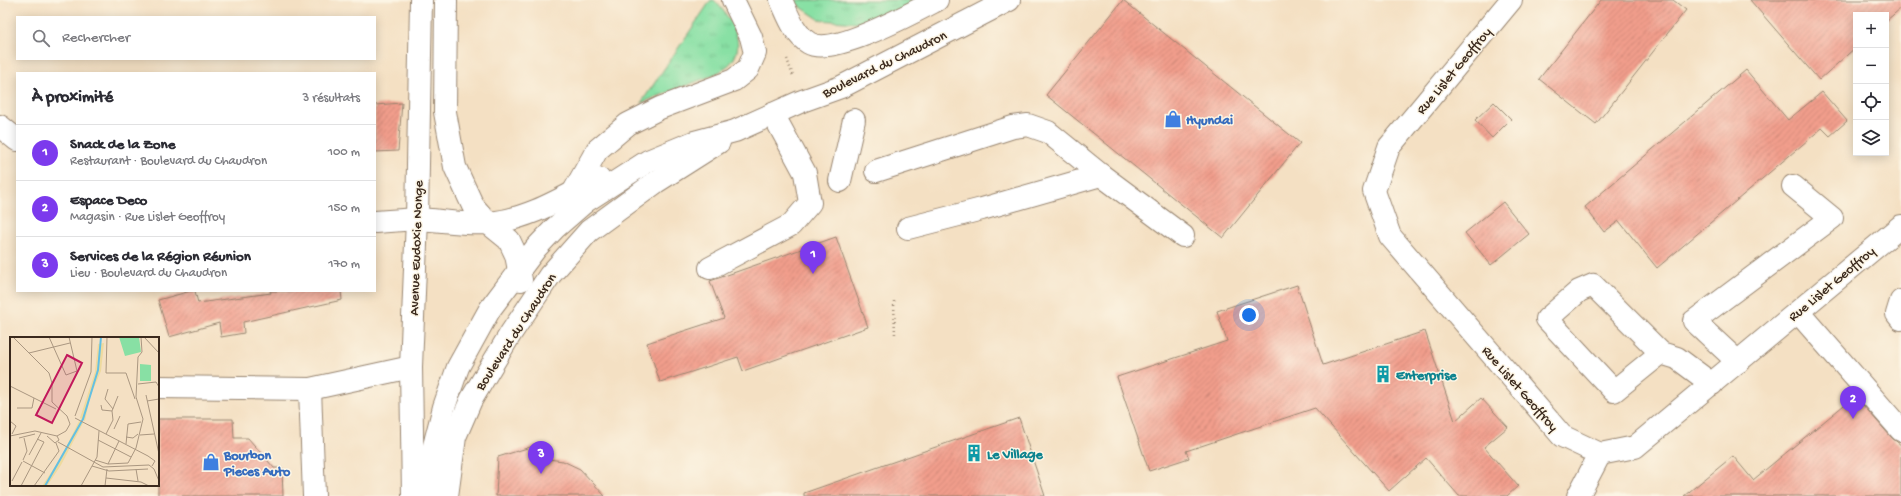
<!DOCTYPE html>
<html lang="fr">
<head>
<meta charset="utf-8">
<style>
  body { margin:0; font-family:"Gochi Hand",sans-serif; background:#f2f2f3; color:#2b2b33 }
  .controls { position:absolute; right:12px; top:12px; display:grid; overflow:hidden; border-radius:0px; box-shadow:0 2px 10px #0003 }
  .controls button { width:36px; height:36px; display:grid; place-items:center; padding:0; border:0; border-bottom:1px solid #e1e1e2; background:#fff; color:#2b2b33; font:20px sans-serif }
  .you { position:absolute; left:1249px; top:315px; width:14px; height:14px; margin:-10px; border:3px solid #fff; border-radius:50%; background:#1a73e8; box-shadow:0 0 0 6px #1a73e833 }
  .badge { display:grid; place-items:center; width:26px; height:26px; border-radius:50%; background:#7c3aed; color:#fff; font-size:13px; font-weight:700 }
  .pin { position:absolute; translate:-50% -33px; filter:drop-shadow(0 1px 2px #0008) }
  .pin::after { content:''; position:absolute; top:21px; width:14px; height:12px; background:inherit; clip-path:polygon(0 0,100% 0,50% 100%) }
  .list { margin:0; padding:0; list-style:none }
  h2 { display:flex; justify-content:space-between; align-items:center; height:52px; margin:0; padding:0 16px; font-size:17px }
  h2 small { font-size:13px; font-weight:400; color:#7c7c81 }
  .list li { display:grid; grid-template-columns:26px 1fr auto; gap:12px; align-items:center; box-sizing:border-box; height:56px; padding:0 16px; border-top:1px solid #e1e1e2 }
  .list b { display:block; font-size:15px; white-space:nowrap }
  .list p { margin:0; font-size:13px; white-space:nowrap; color:#7c7c81 }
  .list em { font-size:13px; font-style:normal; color:#7c7c81 }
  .icon { flex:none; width:22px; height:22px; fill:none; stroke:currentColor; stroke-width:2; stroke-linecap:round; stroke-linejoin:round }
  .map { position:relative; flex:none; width:1901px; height:496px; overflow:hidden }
  .search { position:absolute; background:#fff; box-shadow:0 2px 10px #0003; left:16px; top:16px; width:360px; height:44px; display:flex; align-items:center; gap:10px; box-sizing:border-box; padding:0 14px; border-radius:0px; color:#7c7c81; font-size:15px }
  .panel { position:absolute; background:#fff; box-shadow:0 2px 10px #0003; left:16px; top:72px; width:360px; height:220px; border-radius:0px }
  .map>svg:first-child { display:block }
  .grass { fill:url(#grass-tufts); stroke:#628561 }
  .building { fill:url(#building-hatch) }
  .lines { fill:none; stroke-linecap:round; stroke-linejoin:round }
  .minor-casing { stroke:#988570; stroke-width:24 }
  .major-casing { stroke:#988570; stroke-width:24 }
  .path { stroke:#988570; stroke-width:2.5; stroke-dasharray:1 3; stroke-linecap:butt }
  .minor { stroke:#fff; stroke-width:22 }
  .major { stroke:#fff; stroke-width:22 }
  .labels { text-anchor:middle; stroke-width:3; stroke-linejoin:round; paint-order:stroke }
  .street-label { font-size:14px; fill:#3b2a1e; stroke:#fcf5e5 }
  .shop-label { font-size:14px; font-weight:bold; fill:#366cbe; stroke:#fcf5e5; text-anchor:start }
  .culture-label { font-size:14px; font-weight:bold; fill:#0d838f; stroke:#fcf5e5; text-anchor:start }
  .inset-river { fill:none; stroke:#64c0e2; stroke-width:2 }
  .inset-road { fill:none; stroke:#aa9781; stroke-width:1 }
  .view { fill:#c2185b; fill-opacity:0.15; stroke:#c2185b; stroke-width:2 }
  .inset-edge { fill:none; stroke:#3b2a1e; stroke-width:2 }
</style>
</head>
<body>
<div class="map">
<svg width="1901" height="496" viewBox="0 0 1901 496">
  <defs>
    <pattern id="grass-tufts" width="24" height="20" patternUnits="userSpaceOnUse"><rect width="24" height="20" fill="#88e0a4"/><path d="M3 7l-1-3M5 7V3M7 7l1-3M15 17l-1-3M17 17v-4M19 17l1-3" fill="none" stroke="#76c08d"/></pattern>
    <pattern id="building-hatch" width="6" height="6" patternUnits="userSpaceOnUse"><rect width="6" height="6" fill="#f29e8c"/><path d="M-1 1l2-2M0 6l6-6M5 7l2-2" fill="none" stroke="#c58172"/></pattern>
  </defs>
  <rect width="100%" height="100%" fill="#fcf5e5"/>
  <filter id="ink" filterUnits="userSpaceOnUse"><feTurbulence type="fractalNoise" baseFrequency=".025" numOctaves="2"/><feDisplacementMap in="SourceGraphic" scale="8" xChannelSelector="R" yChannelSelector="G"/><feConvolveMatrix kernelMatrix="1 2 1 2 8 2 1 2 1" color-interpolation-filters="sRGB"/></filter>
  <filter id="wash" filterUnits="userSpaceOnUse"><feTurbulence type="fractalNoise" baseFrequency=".012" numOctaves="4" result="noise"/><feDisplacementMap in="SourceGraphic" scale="16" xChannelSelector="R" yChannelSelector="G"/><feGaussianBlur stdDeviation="0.9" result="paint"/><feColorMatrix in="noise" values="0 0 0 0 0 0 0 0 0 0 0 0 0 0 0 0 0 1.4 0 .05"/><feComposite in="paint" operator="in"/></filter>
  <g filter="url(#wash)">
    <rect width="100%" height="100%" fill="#f4e0c3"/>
    <g class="grass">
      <path d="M711,0H714C734,21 753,53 719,72C711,77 702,79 693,83C676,89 659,96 641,103Z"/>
      <path d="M794,0H921L897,14L856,23L820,20L795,3Z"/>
    </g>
    <g id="blocks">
      <g class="building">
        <path d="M1123,0L1300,143L1223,238L1046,95Z"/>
        <path d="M1601,0H1673L1686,10L1596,124L1539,79Z"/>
        <path d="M1750,0H1901V8L1886,21V15H1856V47L1819,80Z"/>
        <path d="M1746,70L1788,120L1822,92L1847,121L1830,136L1822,128L1657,268L1619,221L1604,232L1585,207Z"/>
        <path d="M1494,102L1511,119L1492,138L1475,120Z"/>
        <path d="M402,103L398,151L375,152V105Z"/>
        <path d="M1503,202L1529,234L1491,265L1465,233Z"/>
        <path d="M836,237L868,327L743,371L738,357L660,382L647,343L724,318L710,281Z"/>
        <path d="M1297,285L1323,365L1425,331L1455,421L1481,398L1508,427L1484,447L1518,486L1507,496H1459L1426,458L1389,491L1315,408L1186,451L1189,458L1149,471L1117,377L1227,341L1217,311Z"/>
        <path d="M191,291H195L198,303L271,293L270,291H341L342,300L243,322L244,333L221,337L219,323L169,337L158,300Z"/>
        <path d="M1855,396L1892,438L1901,445V496H1684L1733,456L1753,480Z"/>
        <path d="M1019,418L1045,496H804V493Z"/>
        <path d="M158,419H233L234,438H248L274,468H282L283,496H158Z"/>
        <path d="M537,445L541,458L563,461L580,469L605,496H496L498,457Z"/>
      </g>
    </g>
  </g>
  <g filter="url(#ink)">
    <use href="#blocks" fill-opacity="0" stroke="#988570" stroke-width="1"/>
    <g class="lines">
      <g class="minor-casing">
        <g id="minor">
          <path d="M781,0C788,15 794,34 809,43C832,57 914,12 937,0"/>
          <path d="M1511,0L1389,147L1374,191L1390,236L1562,436L1600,454L1635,447L1901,226"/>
          <path d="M0,126L17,140"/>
          <path d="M876,171L1013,127L1028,125L1048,132L1101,175L1183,236"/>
          <path d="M840,181L854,120"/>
          <path d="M574,191L597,150L628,124L660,108L734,80L748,69L755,53L751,37L733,0"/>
          <path d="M375,222L417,219"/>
          <path d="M908,228L982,209L1101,175"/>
          <path d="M710,268L791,225L810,203L805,173L773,114"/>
          <path d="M1901,301L1897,314L1901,319"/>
          <path d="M1798,312L1901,430"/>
          <path d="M1661,353L1614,391L1547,319L1579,291L1593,285L1661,353L1677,358L1712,384"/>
          <path d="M1738,362L1694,321L1832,218L1793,186"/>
          <path d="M158,387L310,389L411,367"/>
          <path d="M310,389L314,496"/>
          <path d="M1578,496L1600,454"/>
        </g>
      </g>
      <g class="major-casing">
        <g id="major">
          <path d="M446,0L445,112L455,167L473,206L488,223L509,240L516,255L521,280"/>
          <path d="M417,219C440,220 465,225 488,223C528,220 564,197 599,179"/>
          <path d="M413,496L411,367L417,219L421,0"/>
          <path d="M427,496L434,446L444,407L458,367L490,309L536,248L555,228L586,201L648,161L694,142L735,131L802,101L841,87L1009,0"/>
          <path d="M447,496L455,437L471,400L511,333L550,275L589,231L656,182L719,142"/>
        </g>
      </g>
      <g class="path">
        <path d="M787,59L793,76"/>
        <path d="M894,301L895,336"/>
      </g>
      <use href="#minor" class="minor"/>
      <use href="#major" class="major"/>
    </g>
  </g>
  <defs>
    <g id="shop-bare" transform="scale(1.38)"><path d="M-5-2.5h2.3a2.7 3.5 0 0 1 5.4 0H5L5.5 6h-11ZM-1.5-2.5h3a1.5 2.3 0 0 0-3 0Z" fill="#3f7fe0" stroke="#fcf5e5" stroke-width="2.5" paint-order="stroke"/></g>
    <g id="building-bare" transform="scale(1.38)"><path d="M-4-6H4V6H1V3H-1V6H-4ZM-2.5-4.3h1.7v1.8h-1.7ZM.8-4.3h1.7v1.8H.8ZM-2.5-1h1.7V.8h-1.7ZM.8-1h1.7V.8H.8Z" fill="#0f9aa8" stroke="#fcf5e5" stroke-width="2.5" paint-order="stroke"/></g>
  </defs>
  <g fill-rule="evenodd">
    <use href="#shop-bare" x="1173" y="119"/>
    <use href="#building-bare" x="1383" y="374"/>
    <use href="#building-bare" x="974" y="453"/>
    <use href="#shop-bare" x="211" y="462"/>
  </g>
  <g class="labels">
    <g class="street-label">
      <text transform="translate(884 63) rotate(-26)" y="5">Boulevard du Chaudron</text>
      <text transform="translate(1453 70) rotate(-50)" y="5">Rue Lislet Geoffroy</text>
      <text transform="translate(415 248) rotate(-88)" y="5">Avenue Eudoxie Nonge</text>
      <text transform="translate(1831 283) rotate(-40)" y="5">Rue Lislet Geoffroy</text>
      <text transform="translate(515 331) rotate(-57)" y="5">Boulevard du Chaudron</text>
      <text transform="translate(1521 388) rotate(49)" y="5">Rue Lislet Geoffroy</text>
    </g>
    <g class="shop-label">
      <text x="1186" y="124">Hyundai</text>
      <text x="224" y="459">Bourbon<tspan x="224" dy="16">Pieces Auto</tspan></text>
    </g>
    <g class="culture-label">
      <text x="1396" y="379">Enterprise</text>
      <text x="987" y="458">Le Village</text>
    </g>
  </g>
  <g transform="translate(10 337)">
    <rect width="149" height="149" fill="#f4e0c3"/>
    <path d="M94,6L91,34L80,60L75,84L70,81L85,35L88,7ZM69,84L73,86L51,128L37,149H32L50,122Z" fill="#eeda9e"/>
    <path d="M109,0H129L131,15L115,19ZM130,27L141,28V44H130Z" fill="#88e0a4"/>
    <path class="inset-river" d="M35,149L73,82L88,33L91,0"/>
    <path class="inset-road" d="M39,0L56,38L67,34L59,0M134,0L149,16M19,16L60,6M96,36H116L125,62M96,36L97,0M128,47L146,45L149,50M0,49L46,72M98,52L95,62L103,72M136,58L149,117M137,64L149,62M91,68L92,73L102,74M7,71H22L24,61M65,79L81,35L82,0M65,81L138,119L145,124L142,129M0,84L6,89L2,97M104,92L110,79M96,97L103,83L102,74L108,59M130,98L144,97M0,99L25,94L47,99L56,94L60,87L57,79L42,65V46L39,36L3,0M37,99L45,106L49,103L47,99M116,100L123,101L128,97M9,101L25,97M88,103L121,120M48,105L93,130L139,128L144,132L149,144M116,107L118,87L131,85M19,118L31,96M13,123L17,114L14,101M85,123L98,127L118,126L126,111L133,82L126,60L128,20L132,15L131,0M13,124L35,136M98,127L109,104M82,129L99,134L138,132M126,132L128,144M96,141L131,145L139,149M2,144L12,125M11,149L34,105L27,102M24,149L49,114L46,106M71,149L87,120L89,94M95,149L97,132"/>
    <path class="view" d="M57,18L72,26L42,86L26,78Z"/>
    <rect width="149" height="149" class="inset-edge"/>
  </g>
</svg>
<div class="controls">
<button>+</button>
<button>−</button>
<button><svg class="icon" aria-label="locate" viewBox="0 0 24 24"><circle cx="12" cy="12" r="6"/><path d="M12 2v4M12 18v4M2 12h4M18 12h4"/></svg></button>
<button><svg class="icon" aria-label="layers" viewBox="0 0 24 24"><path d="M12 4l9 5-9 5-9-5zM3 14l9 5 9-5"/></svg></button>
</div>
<div class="you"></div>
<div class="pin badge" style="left:813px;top:274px">1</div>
<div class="pin badge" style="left:1853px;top:419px">2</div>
<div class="pin badge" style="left:541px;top:474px">3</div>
<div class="search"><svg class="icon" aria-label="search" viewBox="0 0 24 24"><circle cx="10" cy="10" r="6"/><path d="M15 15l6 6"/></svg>Rechercher</div>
<section class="panel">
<h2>À proximité<small>3 résultats</small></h2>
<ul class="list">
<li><span class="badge">1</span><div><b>Snack de la Zone</b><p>Restaurant · Boulevard du Chaudron</p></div><em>100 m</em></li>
<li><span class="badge">2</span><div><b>Espace Deco</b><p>Magasin · Rue Lislet Geoffroy</p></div><em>150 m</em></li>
<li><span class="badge">3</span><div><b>Services de la Région Réunion</b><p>Lieu · Boulevard du Chaudron</p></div><em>170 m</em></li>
</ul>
</section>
</div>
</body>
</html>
